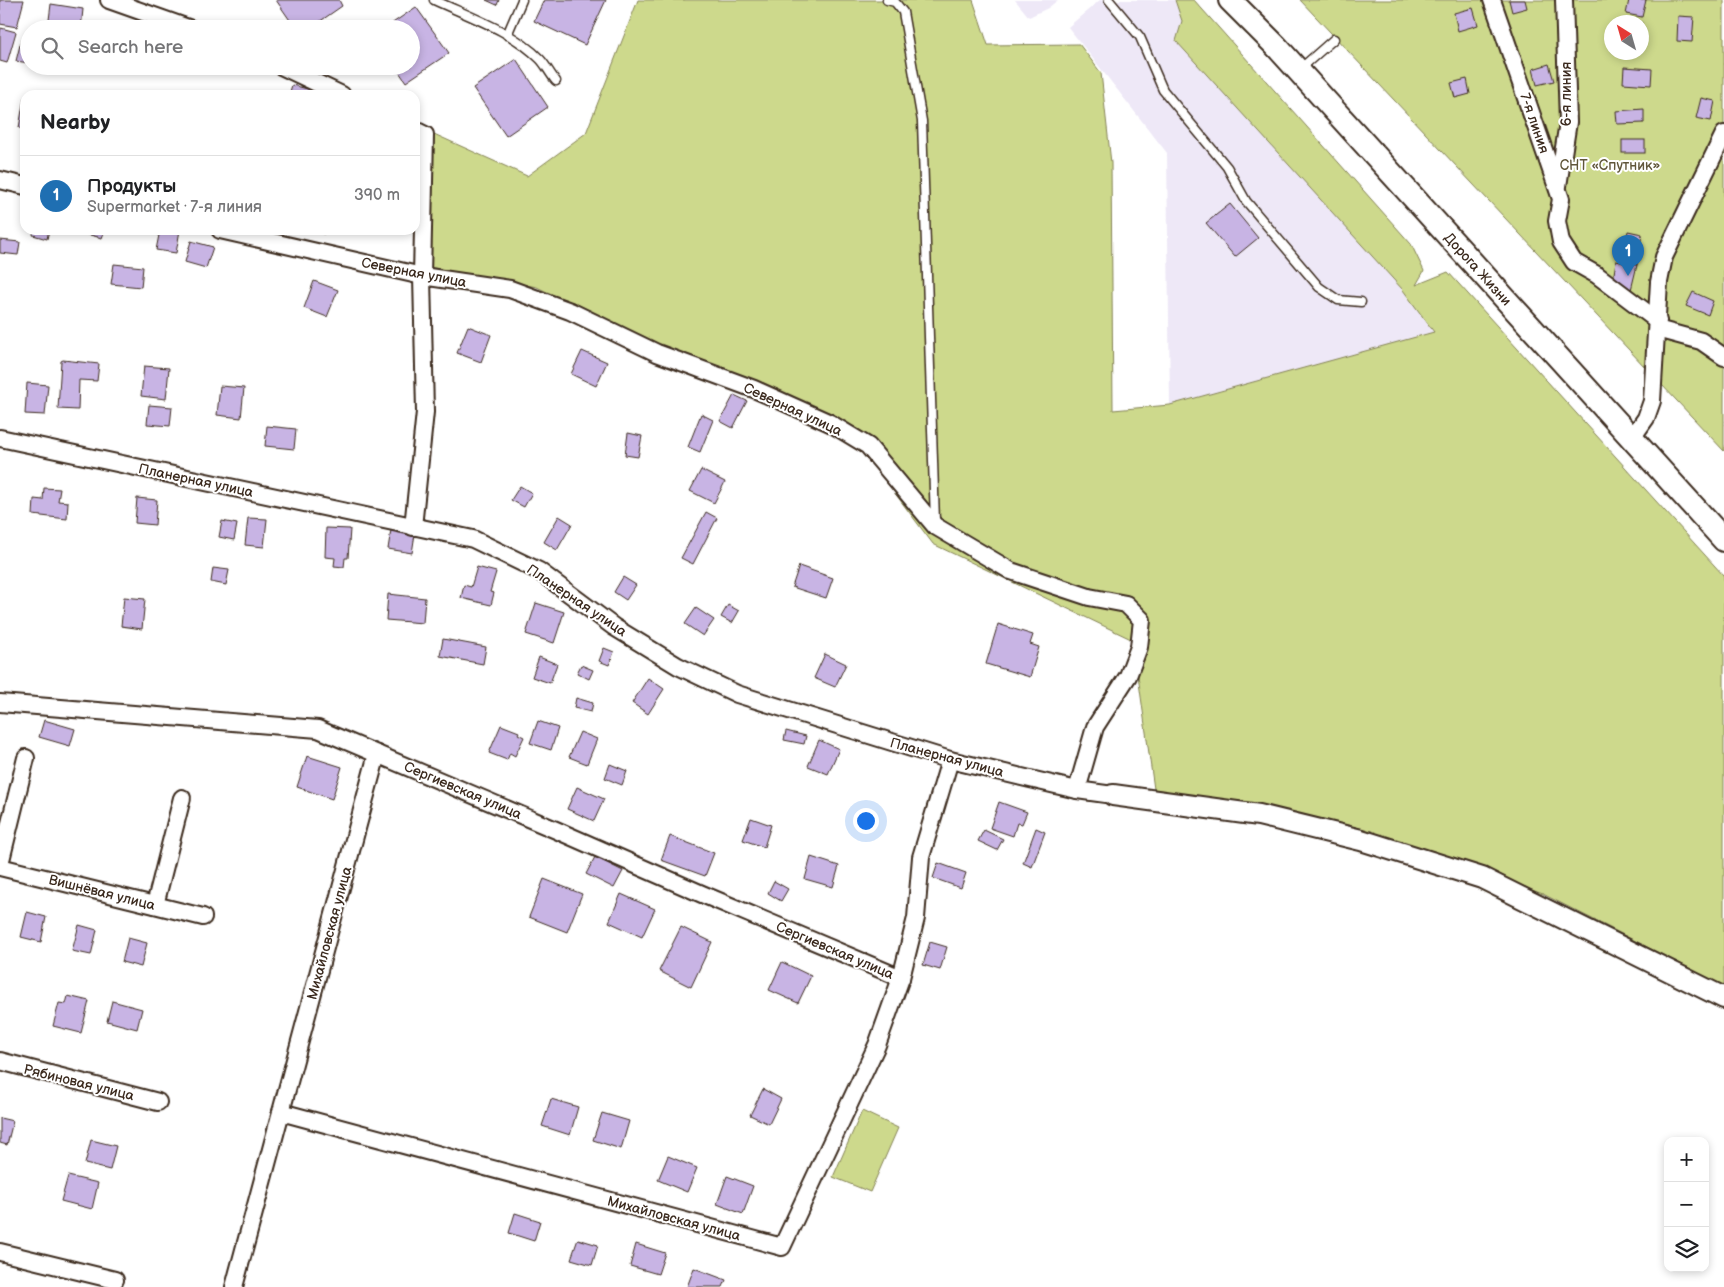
<!DOCTYPE html>
<html lang="en">
<head>
<meta charset="utf-8">
<style>
  body { margin:0; font-family:"Balsamiq Sans",sans-serif; background:#f2f2f2; color:#202124 }
  .controls { position:absolute; right:15px; bottom:15px; display:grid; overflow:hidden; border-radius:10px; box-shadow:0 2px 8px #0003 }
  .controls button { width:45px; height:45px; display:grid; place-items:center; padding:0; border:0; border-bottom:1px solid #e0e0e0; background:#fff; color:#202124; font:25px sans-serif }
  .compass { position:absolute; left:1604px; top:15px; width:45px; height:45px; border-radius:50%; background:#fff; box-shadow:0 2px 8px #0003; rotate:323deg }
  .you { position:absolute; left:865px; top:820px; width:18px; height:18px; margin:-12px; border:4px solid #fff; border-radius:50%; background:#1a73e8; box-shadow:0 0 0 8px #1a73e833 }
  .badge { display:grid; place-items:center; width:32px; height:32px; border-radius:50%; background:#1f6fb2; color:#fff; font-size:16px; font-weight:700 }
  .pin { position:absolute; translate:-50% -41px; filter:drop-shadow(0 1px 2px #0008) }
  .pin::after { content:''; position:absolute; top:26px; width:18px; height:15px; background:inherit; clip-path:polygon(0 0,100% 0,50% 100%) }
  .list { margin:0; padding:0; list-style:none }
  h2 { display:flex; justify-content:space-between; align-items:center; height:65px; margin:0; padding:0 20px; font-size:21px }
  h2 small { font-size:16px; font-weight:400; color:#757577 }
  .list li { display:grid; grid-template-columns:32px 1fr auto; gap:15px; align-items:center; box-sizing:border-box; height:80px; padding:0 20px; border-top:1px solid #e0e0e0 }
  .list b { display:block; font-size:19px; white-space:nowrap }
  .list p { margin:0; font-size:16px; white-space:nowrap; color:#757577 }
  .list em { font-size:16px; font-style:normal; color:#757577 }
  .icon { flex:none; width:28px; height:28px; fill:none; stroke:currentColor; stroke-width:2; stroke-linecap:round; stroke-linejoin:round }
  .map { position:relative; flex:none; width:1724px; height:1287px; overflow:hidden }
  .search { position:absolute; background:#fff; box-shadow:0 2px 8px #0003; left:20px; top:20px; width:400px; height:55px; display:flex; align-items:center; gap:12px; box-sizing:border-box; padding:0 18px; border-radius:28px; color:#757577; font-size:19px }
  .panel { position:absolute; background:#fff; box-shadow:0 2px 8px #0003; left:20px; top:90px; width:400px; height:145px; border-radius:15px }
  .map>svg:first-child { display:block }
  .built { fill:#eee8f7 }
  .green { fill:#cdd98c; stroke:#848255; fill-rule:evenodd }
  .building { fill:#c8b4e4; stroke:#3b2a1e }
  .lines { fill:none; stroke-linecap:round; stroke-linejoin:round }
  .service-casing { stroke:#3b2a1e; stroke-width:11 }
  .minor-casing { stroke:#3b2a1e; stroke-width:20 }
  .tertiary-casing { stroke:#3b2a1e; stroke-width:24 }
  .secondary-casing { stroke:#3b2a1e; stroke-width:26 }
  .service { stroke:#fff; stroke-width:8 }
  .minor { stroke:#fff; stroke-width:16 }
  .tertiary { stroke:#fff; stroke-width:20 }
  .secondary { stroke:#fff; stroke-width:22 }
  .labels { text-anchor:middle; stroke-width:4; stroke-linejoin:round; paint-order:stroke }
  .street-label { font-size:14px; fill:#3b2a1e; stroke:#fff }
  .park-label { font-size:14px; fill:#60563a; stroke:#fff }
</style>
</head>
<body>
<div class="map">
<svg width="1724" height="1287" viewBox="0 0 1724 1287">
  <rect width="100%" height="100%" fill="#fff"/>
  <filter id="ink" filterUnits="userSpaceOnUse"><feTurbulence type="fractalNoise" baseFrequency=".02" numOctaves="2"/><feDisplacementMap in="SourceGraphic" scale="10" xChannelSelector="R" yChannelSelector="G"/><feConvolveMatrix kernelMatrix="1 2 1 2 8 2 1 2 1" color-interpolation-filters="sRGB"/></filter>
  <g filter="url(#ink)">
    <g class="built">
      <path d="M1015,0H1058L1048,8L1029,17Z"/>
      <path d="M1100,0H1175L1182,21L1403,290L1434,332L1170,405L1167,153L1068,27Z"/>
    </g>
    <g class="green">
      <path d="M638,0H973L988,45L1079,44L1101,73L1111,163L1113,410L1170,405L1434,332L1403,290L1176,41L1182,21L1175,0H1194L1411,244L1424,271L1416,285L1448,272L1724,576V986L1543,894L1404,844L1258,807L1154,789L1133,640L933,544L888,484L899,474L873,444L654,346L537,287L429,267L428,147L434,134L527,176L586,133Z"/>
      <path d="M1300,0H1724V451ZM1612,22H1642V52H1612Z"/>
      <path d="M862,1111L898,1128L870,1192L833,1177Z"/>
    </g>
    <g class="building">
      <path d="M0,0H24L17,27L0,24Z"/>
      <path d="M276,0H339L342,6L309,29H296Z"/>
      <path d="M486,0H499L497,5Z"/>
      <path d="M544,0H606L585,45L534,21Z"/>
      <path d="M1509,0H1525L1527,8L1512,12Z"/>
      <path d="M1629,0H1646L1642,17L1626,14Z"/>
      <path d="M51,4L83,9L81,29L48,28Z"/>
      <path d="M416,7L449,53L406,82L395,66H411V29H384Z"/>
      <path d="M1473,8L1478,25L1458,31L1454,13Z"/>
      <path d="M1678,16L1694,17L1692,42L1677,41Z"/>
      <path d="M1,28L16,32L7,63L0,61V33Z"/>
      <path d="M21,41L29,42V63L16,61Z"/>
      <path d="M516,59L548,107L506,136L473,88Z"/>
      <path d="M1549,64L1554,81L1537,85L1533,69Z"/>
      <path d="M175,66H196L194,72Z"/>
      <path d="M1624,67L1652,69L1651,85L1623,83Z"/>
      <path d="M1467,79L1470,94L1455,98L1451,83Z"/>
      <path d="M292,85L319,92L318,95H289Z"/>
      <path d="M24,98H25V129L19,128Z"/>
      <path d="M1701,98L1715,101L1711,121L1696,118Z"/>
      <path d="M1644,109V123L1617,124L1616,111Z"/>
      <rect x="1622" y="140" width="23" height="13"/>
      <path d="M1230,204L1258,238L1235,257L1206,223Z"/>
      <path d="M34,230H49L47,239L33,235Z"/>
      <path d="M79,230H105L102,238L78,232Z"/>
      <path d="M160,230H180L176,253L156,250Z"/>
      <path d="M316,230H324V234L315,232Z"/>
      <path d="M1628,231L1642,234L1637,265L1622,262Z"/>
      <path d="M0,240L20,242L18,255L0,253Z"/>
      <path d="M191,241L213,247L206,268L185,262Z"/>
      <path d="M1616,261L1637,265L1631,290L1618,287L1614,274Z"/>
      <path d="M114,264L143,267L141,287L111,284Z"/>
      <path d="M314,281L338,290L327,317L304,308Z"/>
      <path d="M1693,292L1713,301L1708,315L1686,306Z"/>
      <path d="M468,326L491,335L481,362L457,353Z"/>
      <path d="M582,351L607,362L596,386L571,374Z"/>
      <path d="M63,360L99,364L97,381L79,380L78,410L58,409L61,361Z"/>
      <path d="M144,366L169,368L166,399L141,396Z"/>
      <path d="M27,383L48,385L45,415L25,414Z"/>
      <path d="M220,386L244,388L241,418L217,415Z"/>
      <path d="M734,395L747,401L733,428L720,421Z"/>
      <path d="M149,405L172,407L170,426L147,424Z"/>
      <path d="M701,414L713,420L700,452L688,447Z"/>
      <path d="M267,426L296,429L294,449L265,446Z"/>
      <path d="M628,433L642,436L638,457L625,455Z"/>
      <path d="M701,470L725,482L714,503L690,491Z"/>
      <path d="M520,486L532,493L524,507L511,500Z"/>
      <path d="M44,488L60,489L58,501L68,502L67,519L33,515L34,499L43,500Z"/>
      <path d="M137,498L157,500L155,525L135,523Z"/>
      <path d="M706,512L717,518L693,564L681,558Z"/>
      <path d="M559,516L572,524L557,550L544,542Z"/>
      <path d="M248,518L267,519L264,547L245,545Z"/>
      <path d="M222,521L237,524L234,540L219,537Z"/>
      <path d="M326,528L350,529L348,558H345L344,567L334,566L335,558L325,557Z"/>
      <path d="M391,530L415,534L412,553L388,549Z"/>
      <path d="M799,566L833,578L826,598L792,587Z"/>
      <path d="M477,567L496,572L490,592L494,593L491,605L461,598L464,585L471,587Z"/>
      <path d="M213,568L229,570L226,585L211,582Z"/>
      <path d="M623,577L636,585L626,600L614,592Z"/>
      <path d="M388,594L425,598L423,623L386,620Z"/>
      <path d="M124,597L145,599L142,629L121,626Z"/>
      <path d="M536,603L564,612L554,643L526,634Z"/>
      <path d="M728,605L739,611L732,623L721,617Z"/>
      <path d="M696,608L714,620L703,636L685,624Z"/>
      <path d="M998,624L1033,635L1030,644L1039,647L1030,677L986,664Z"/>
      <path d="M443,639L486,647L483,664L440,656Z"/>
      <path d="M604,648L614,652L609,665L599,661Z"/>
      <path d="M825,654L846,664L835,687L814,678Z"/>
      <path d="M539,657L557,664L550,683L532,677Z"/>
      <path d="M581,665L593,670L589,679L577,673Z"/>
      <path d="M648,678L664,689L648,714L632,703Z"/>
      <path d="M576,698L593,703L591,712L574,708Z"/>
      <path d="M44,720L75,729L70,746L39,737Z"/>
      <path d="M538,721L558,728L551,750L530,743Z"/>
      <path d="M501,725L519,732L518,734L524,737L515,756L510,753L507,760L489,753Z"/>
      <path d="M786,731L806,736L804,744L784,740Z"/>
      <path d="M580,732L597,739L587,764L569,757Z"/>
      <path d="M819,740L839,749L828,774L808,766Z"/>
      <path d="M307,756L342,767L332,799L297,787Z"/>
      <path d="M610,764L627,771L622,785L605,778Z"/>
      <path d="M577,787L604,799L594,821L567,809Z"/>
      <path d="M999,802L1027,812L1022,824L1017,823L1013,836L990,828Z"/>
      <path d="M751,818L771,825L764,847L743,840Z"/>
      <path d="M1036,828L1045,832L1032,867L1023,863Z"/>
      <path d="M984,830L1003,839L997,850L978,841Z"/>
      <path d="M670,836L714,853L705,876L661,860Z"/>
      <path d="M595,857L623,871L614,888L586,874Z"/>
      <path d="M811,857L839,866L833,887L805,879Z"/>
      <path d="M938,863L966,873L961,888L933,878Z"/>
      <path d="M544,879L582,894L567,932L529,917Z"/>
      <path d="M774,881L788,889L781,901L768,893Z"/>
      <path d="M621,894L655,909L642,937L609,922Z"/>
      <path d="M27,912L46,917L41,942L21,937Z"/>
      <path d="M79,925L97,930L91,955L72,951Z"/>
      <path d="M681,927L712,942L691,987L659,971Z"/>
      <path d="M128,938L147,943L141,967L122,962Z"/>
      <path d="M930,942L947,947L940,970L923,965Z"/>
      <path d="M782,962L811,976L798,1003L769,990Z"/>
      <path d="M68,996L89,1001L81,1033L53,1026L59,1003L66,1004Z"/>
      <path d="M112,1001L142,1009L137,1029L107,1021Z"/>
      <path d="M763,1089L781,1099L769,1124L750,1115Z"/>
      <path d="M551,1099L578,1107L570,1135L542,1126Z"/>
      <path d="M602,1113L629,1121L621,1149L593,1140Z"/>
      <path d="M0,1118L13,1121L7,1145L0,1143Z"/>
      <path d="M91,1140L116,1146L110,1170L85,1164Z"/>
      <path d="M668,1156L697,1168L687,1192L658,1180Z"/>
      <path d="M68,1176L98,1183L92,1209L61,1201Z"/>
      <path d="M727,1176L753,1186L743,1214L717,1204Z"/>
      <path d="M515,1213L540,1221L534,1241L509,1233Z"/>
      <path d="M578,1239L598,1245L592,1265L571,1259Z"/>
      <path d="M636,1244L665,1253L658,1274L630,1266Z"/>
      <path d="M694,1268L726,1280L723,1287H687Z"/>
    </g>
    <g class="lines">
      <g class="service-casing">
        <g id="service">
          <path d="M434,0C468,16 513,31 540,59C546,65 550,74 556,81"/>
          <path d="M887,0L895,2L903,12L922,121L935,522"/>
          <path d="M1109,0L1140,37L1163,90L1227,167L1246,201L1319,287L1338,300L1361,302"/>
          <path d="M507,35L522,0"/>
          <path d="M1300,69L1334,39"/>
        </g>
      </g>
      <g class="minor-casing">
        <g id="minor">
          <path d="M109,0L191,29"/>
          <path d="M1492,0L1561,199L1557,221L1561,242L1574,262L1597,275L1658,321"/>
          <path d="M281,66L342,95"/>
          <path d="M0,180L25,186"/>
          <path d="M1558,186L1568,122L1564,0"/>
          <path d="M220,230L422,276L510,289L570,311L657,353L754,389L830,423L868,446L935,526L1011,571L1089,597L1126,604L1142,620L1139,647L1128,676L1095,727L1077,790"/>
          <path d="M1657,329L1701,341L1724,357"/>
          <path d="M0,438L473,539L539,571L614,627L678,666L737,694L950,760L1077,790L1113,795"/>
          <path d="M1632,438L1646,418L1652,401L1659,282L1664,257L1724,134"/>
          <path d="M413,527L425,412L422,276L425,135L415,130"/>
          <path d="M0,703L318,729L556,830L702,894L901,978"/>
          <path d="M0,864L26,758"/>
          <path d="M0,867L203,917"/>
          <path d="M155,905L182,798"/>
          <path d="M0,1061L158,1102"/>
          <path d="M281,1112L782,1247L877,1045L901,978L916,918L921,857L950,760"/>
          <path d="M0,1252L115,1280"/>
          <path d="M234,1287L377,754"/>
        </g>
      </g>
      <g class="tertiary-casing">
        <path id="tertiary" d="M1113,795L1259,815L1361,840L1482,878L1724,998"/>
      </g>
      <g class="secondary-casing">
        <path id="secondary" d="M1230,0L1276,46L1724,540"/>
      </g>
      <use href="#service" class="service"/>
      <use href="#minor" class="minor"/>
      <use href="#tertiary" class="tertiary"/>
      <use href="#secondary" class="secondary"/>
    </g>
  </g>
  <g class="labels">
    <g class="street-label">
      <text transform="translate(1566 94) rotate(-90)" y="5">6-я линия</text>
      <text transform="translate(1535 123) rotate(71)" y="5">7-я линия</text>
      <text transform="translate(1478 269) rotate(48)" y="5">Дорога Жизни</text>
      <text transform="translate(414 272) rotate(11)" y="5">Северная улица</text>
      <text transform="translate(793 409) rotate(25)" y="5">Северная улица</text>
      <text transform="translate(196 480) rotate(12)" y="5">Планерная улица</text>
      <text transform="translate(577 600) rotate(34)" y="5">Планерная улица</text>
      <text transform="translate(947 757) rotate(15)" y="5">Планерная улица</text>
      <text transform="translate(463 790) rotate(23)" y="5">Сергиевская улица</text>
      <text transform="translate(102 892) rotate(14)" y="5">Вишнёвая улица</text>
      <text transform="translate(329 933) rotate(-75)" y="5">Михайловская улица</text>
      <text transform="translate(835 950) rotate(23)" y="5">Сергиевская улица</text>
      <text transform="translate(79 1082) rotate(14)" y="5">Рябиновая улица</text>
      <text transform="translate(674 1218) rotate(15)" y="5">Михайловская улица</text>
    </g>
    <g class="park-label">
      <text x="1610" y="170">СНТ «Спутник»</text>
    </g>
  </g>
</svg>
<div class="controls">
<button>+</button>
<button>−</button>
<button><svg class="icon" aria-label="layers" viewBox="0 0 24 24"><path d="M12 4l9 5-9 5-9-5zM3 14l9 5 9-5"/></svg></button>
</div>
<svg class="compass" viewBox="-18 -18 36 36"><path d="M0-13l5 13h-10z" fill="#e53935"/><path d="M0 13l5-13h-10z" fill="#757577"/></svg>
<div class="you"></div>
<div class="pin badge" style="left:1628px;top:276px">1</div>
<div class="search"><svg class="icon" aria-label="search" viewBox="0 0 24 24"><circle cx="10" cy="10" r="6"/><path d="M15 15l6 6"/></svg>Search here</div>
<section class="panel">
<h2>Nearby<small></small></h2>
<ul class="list">
<li><span class="badge">1</span><div><b>Продукты</b><p>Supermarket · 7-я линия</p></div><em>390 m</em></li>
</ul>
</section>
</div>
</body>
</html>
